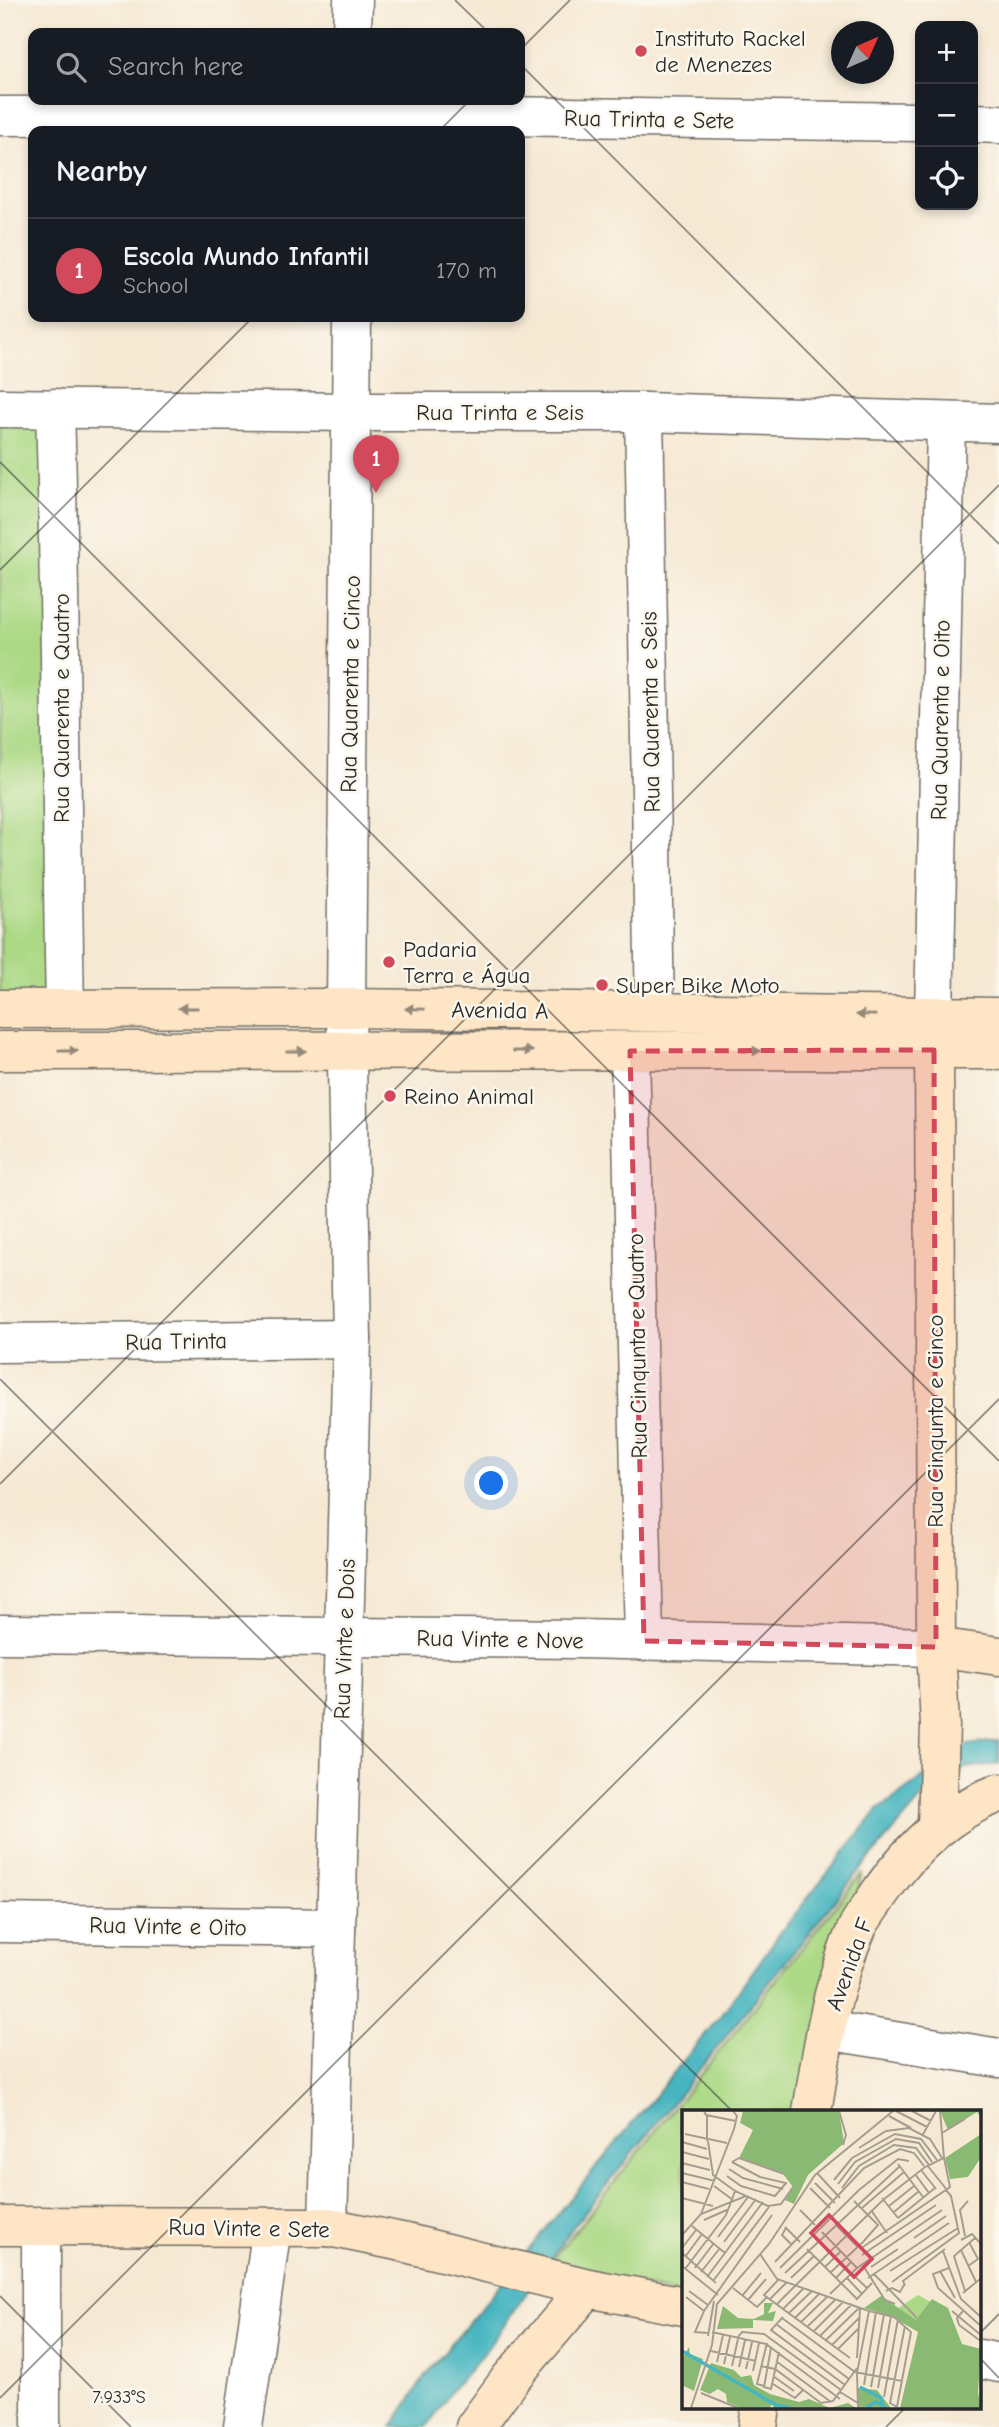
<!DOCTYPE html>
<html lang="en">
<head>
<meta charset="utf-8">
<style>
  body { margin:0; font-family:"Comic Neue",sans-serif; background:#20242c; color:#f1f3f6 }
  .controls { position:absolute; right:21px; top:21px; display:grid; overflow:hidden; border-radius:14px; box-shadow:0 4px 10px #0003 }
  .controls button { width:63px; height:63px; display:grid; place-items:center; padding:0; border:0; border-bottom:2px solid #363941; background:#171b24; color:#f1f3f6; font:35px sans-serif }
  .compass { position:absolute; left:831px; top:21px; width:63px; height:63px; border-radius:50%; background:#171b24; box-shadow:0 4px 10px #0003; rotate:45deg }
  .you { position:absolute; left:492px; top:1484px; width:24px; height:24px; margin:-18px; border:5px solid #fff; border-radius:50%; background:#1a73e8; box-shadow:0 0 0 10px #1a73e833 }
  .badge { display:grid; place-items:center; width:46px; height:46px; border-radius:50%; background:#d1495b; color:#fff; font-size:23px; font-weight:700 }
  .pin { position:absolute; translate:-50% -58px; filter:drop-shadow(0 2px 4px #0008) }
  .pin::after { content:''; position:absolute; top:37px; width:24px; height:21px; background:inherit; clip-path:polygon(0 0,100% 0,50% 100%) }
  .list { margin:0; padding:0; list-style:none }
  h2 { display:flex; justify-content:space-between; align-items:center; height:91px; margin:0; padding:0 28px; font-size:30px }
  h2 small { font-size:23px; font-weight:400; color:#9ea1a6 }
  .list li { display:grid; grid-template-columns:46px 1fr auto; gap:21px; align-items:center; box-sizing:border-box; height:105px; padding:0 28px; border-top:2px solid #363941 }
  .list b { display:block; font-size:26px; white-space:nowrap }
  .list p { margin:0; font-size:23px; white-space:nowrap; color:#9ea1a6 }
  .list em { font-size:23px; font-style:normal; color:#9ea1a6 }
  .icon { flex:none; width:38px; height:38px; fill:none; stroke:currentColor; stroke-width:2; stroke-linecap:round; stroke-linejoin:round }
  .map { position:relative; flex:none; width:999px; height:2427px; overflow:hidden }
  .search { position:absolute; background:#171b24; box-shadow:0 4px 10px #0003; left:28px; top:28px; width:497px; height:77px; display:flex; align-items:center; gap:18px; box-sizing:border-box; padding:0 24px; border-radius:14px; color:#9ea1a6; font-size:26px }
  .panel { position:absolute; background:#171b24; box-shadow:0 4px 10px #0003; left:28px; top:126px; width:497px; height:196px; border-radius:14px }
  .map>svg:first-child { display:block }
  .green { fill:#acd985; stroke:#6c8258; stroke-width:2 }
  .water { fill:#46b5c0; stroke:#387076; stroke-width:2 }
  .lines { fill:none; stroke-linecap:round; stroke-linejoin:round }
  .street-casing { stroke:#726e66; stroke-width:41 }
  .secondary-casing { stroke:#726e66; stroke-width:41 }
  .street { stroke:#fff; stroke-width:38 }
  .secondary { stroke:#fde5c5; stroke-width:38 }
  .oneway { fill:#948878 }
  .marked { fill:#d1495b; fill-opacity:0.2; stroke:#d1495b; stroke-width:5; stroke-dasharray:14 9; stroke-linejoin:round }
  .ticks { fill:none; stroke:#2b2b2b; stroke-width:2; stroke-opacity:0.45 }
  .poi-dot { fill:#d1495b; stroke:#fbf7ec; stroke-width:2.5 }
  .labels { text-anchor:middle; stroke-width:5; stroke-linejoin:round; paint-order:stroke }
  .poi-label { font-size:23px; fill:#2b2b2b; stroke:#fbf7ec; text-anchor:start }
  .street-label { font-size:23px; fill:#2b2b2b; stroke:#fbf7ec }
  .inset-river { fill:none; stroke:#46b5c0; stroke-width:3.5 }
  .inset-road { fill:none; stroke:#a59d90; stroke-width:2 }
  .view { fill:#d1495b; fill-opacity:0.15; stroke:#d1495b; stroke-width:3.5 }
  .inset-edge { fill:none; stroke:#2b2b2b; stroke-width:3.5 }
  .ticks-label { font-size:18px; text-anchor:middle; fill:#2b2b2b; stroke:#fbf7ec; stroke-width:5; stroke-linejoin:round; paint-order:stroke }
</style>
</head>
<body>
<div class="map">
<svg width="999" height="2427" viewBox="0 0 999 2427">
  <rect width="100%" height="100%" fill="#fbf7ec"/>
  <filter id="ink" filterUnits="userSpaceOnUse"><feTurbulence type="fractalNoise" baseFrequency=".0143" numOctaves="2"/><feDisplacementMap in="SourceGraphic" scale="14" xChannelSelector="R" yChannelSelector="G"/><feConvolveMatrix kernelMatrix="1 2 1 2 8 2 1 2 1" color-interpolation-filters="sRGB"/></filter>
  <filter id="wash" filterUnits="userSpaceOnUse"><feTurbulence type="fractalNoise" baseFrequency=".00686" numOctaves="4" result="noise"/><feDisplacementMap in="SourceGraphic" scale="28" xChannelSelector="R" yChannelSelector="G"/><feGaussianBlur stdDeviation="1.57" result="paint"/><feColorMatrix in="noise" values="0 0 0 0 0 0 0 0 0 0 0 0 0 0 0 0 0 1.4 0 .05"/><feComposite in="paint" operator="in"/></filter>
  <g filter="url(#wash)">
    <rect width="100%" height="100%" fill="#f6e9d4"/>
    <g class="green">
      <path d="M0,413H58L56,1017H0Z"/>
      <path d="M862,1873L810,2112H684V2295L547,2266Z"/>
    </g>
    <path class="water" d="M999,1741V1764L965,1768L921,1799L858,1872L576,2223L484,2353L451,2391L427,2427H392L426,2375L726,2009L780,1933L878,1810L968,1745Z"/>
  </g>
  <g filter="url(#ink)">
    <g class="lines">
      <g class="street-casing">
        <g id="street">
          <path d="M352,33L353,0"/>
          <path d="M0,116L351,114L920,122"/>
          <path d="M973,123L999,124"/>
          <path d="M0,408L353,412H644L999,423"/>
          <path d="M55,408C61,608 61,808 65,1008"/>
          <path d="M644,412L655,1012"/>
          <path d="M934,1016L946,423"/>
          <path d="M630,1051L644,1641"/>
          <path d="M0,1343L352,1339"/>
          <path d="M0,1634L578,1639L936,1647"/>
          <path d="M0,1923L336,1928"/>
          <path d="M826,2030L999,2058"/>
          <path d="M328,2227L352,1339L346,1008L352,317"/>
          <path d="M980,2359L999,2363"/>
          <path d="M41,2427V2226"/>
          <path d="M243,2427L272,2227"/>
        </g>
      </g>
      <g class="secondary-casing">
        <g id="secondary">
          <path d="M0,1009L346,1008L999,1017"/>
          <path d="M934,1025L936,1647L940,1726L937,1826"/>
          <path d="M0,1051L999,1050"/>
          <path d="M936,1647L999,1656"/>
          <path d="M812,2112C822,2049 831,1984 858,1926C864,1915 872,1905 879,1894C909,1850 947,1812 999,1793"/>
          <path d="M0,2226L328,2227L402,2242L588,2288L684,2306"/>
          <path d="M475,2427L510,2379L588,2288"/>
          <path d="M758,2427L761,2408"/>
        </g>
      </g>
      <use href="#street" class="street"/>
      <use href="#secondary" class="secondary"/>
    </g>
    <defs><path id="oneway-solid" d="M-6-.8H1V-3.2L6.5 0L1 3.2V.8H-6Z" transform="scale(1.75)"/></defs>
    <g class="oneway">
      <use href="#oneway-solid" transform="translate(188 1008) rotate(-180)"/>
      <use href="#oneway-solid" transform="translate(415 1009) rotate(-179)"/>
      <use href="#oneway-solid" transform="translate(866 1015) rotate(-179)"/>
      <use href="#oneway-solid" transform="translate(68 1051)"/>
      <use href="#oneway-solid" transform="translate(296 1051)"/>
      <use href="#oneway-solid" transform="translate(523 1051)"/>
      <use href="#oneway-solid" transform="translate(751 1051)"/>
    </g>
  </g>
  <path class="marked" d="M934,1050L936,1647L644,1641L630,1051Z"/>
  <path class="ticks" d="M455,0L489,33M520,50L570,0M520,64L999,544M439,131L470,100M0,462L999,1461M0,570L253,317M0,1379L733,2112M0,1484L999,485M0,2296L131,2427M980,2333L999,2314M980,2358L999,2378M0,2398L999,1399M886,2427L905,2408"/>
  <g class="poi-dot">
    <circle cx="641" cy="51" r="7"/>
    <circle cx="389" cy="962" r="7"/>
    <circle cx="602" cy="985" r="7"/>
    <circle cx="390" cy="1096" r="7"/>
  </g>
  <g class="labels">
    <g class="poi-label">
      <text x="655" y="46">Instituto Rackel<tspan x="655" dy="26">de Menezes</tspan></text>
      <text x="403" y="957">Padaria<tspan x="403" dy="26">Terra e Água</tspan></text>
      <text x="616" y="993">Super Bike Moto</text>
      <text x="404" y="1104">Reino Animal</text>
    </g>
    <g class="street-label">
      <text transform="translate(649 119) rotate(1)" y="8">Rua Trinta e Sete</text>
      <text x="500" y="420">Rua Trinta e Seis</text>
      <text transform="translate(350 684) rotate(-89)" y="8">Rua Quarenta e Cinco</text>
      <text transform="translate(61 708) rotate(-90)" y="8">Rua Quarenta e Quatro</text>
      <text transform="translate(650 712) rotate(-91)" y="8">Rua Quarenta e Seis</text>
      <text transform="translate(940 720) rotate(-89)" y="8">Rua Quarenta e Oito</text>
      <text transform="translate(500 1010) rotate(1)" y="8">Avenida A</text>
      <text transform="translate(176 1341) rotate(-1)" y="8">Rua Trinta</text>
      <text transform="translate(637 1346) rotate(-91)" y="8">Rua Cinqunta e Quatro</text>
      <text transform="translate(935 1421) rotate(-90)" y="8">Rua Cinqunta e Cinco</text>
      <text transform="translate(344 1639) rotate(-88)" y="8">Rua Vinte e Dois</text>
      <text transform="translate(500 1639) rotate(1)" y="8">Rua Vinte e Nove</text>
      <text transform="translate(168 1926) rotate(1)" y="8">Rua Vinte e Oito</text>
      <text transform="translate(849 1964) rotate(-70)" y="8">Avenida F</text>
      <text transform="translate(249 2228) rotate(1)" y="8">Rua Vinte e Sete</text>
    </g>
  </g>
  <g transform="translate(682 2110)">
    <rect width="299" height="299" fill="#f6e9d4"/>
    <path d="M236,185L254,195L241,223L212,201Z" fill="#acd985"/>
    <path d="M61,1H157L162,33L126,65L112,94L103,90L111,77L101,64L57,48L71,20L58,13ZM258,1H299V8L295,2L266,20ZM299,24V47L286,67L268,69L263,48ZM199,186L234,210L250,189L266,198L280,234L299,239L296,282L299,298H218L236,222L209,206L182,198ZM82,193H91L86,203L94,201L91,211L71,210V218L35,219L41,196L56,208L72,209L82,204ZM7,237L8,244L21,249L12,281L0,275V249ZM29,253L52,260L59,267L69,265L72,275L88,284L117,292L127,289L148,298L166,293L174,298H92L90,294L88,298H59L45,292L44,284L36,279L28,284L18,280ZM176,278L195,280L209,298H176Z" fill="#89b972"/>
    <path class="inset-river" d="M0,241L94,295L109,298M178,277L199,288L200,294M184,298L194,292L205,298"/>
    <path class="inset-road" d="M22,1L24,5L54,11M157,1L164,25L161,35M214,1L245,17M230,1L249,11M207,6L229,18M260,23L283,9M3,24L45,33M240,26L254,1M25,31V6M26,31L31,65L53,81L86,96M0,32L25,39M177,38L204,21L227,18L248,29L260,48M0,42L27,49M50,52L57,48L102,64M0,53L28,60M216,54L241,87M245,55L265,80M47,59L61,68L101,79M239,60L254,79M0,63L33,71M135,63L158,88M233,64L247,83M45,66L59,76L93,86L104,73L78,67L50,52M152,70L170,48L213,24L239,29L255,50M0,72L27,79M133,73L153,93M156,74L173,52L214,29L237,33L250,52M32,76L51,90M128,78L148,98M160,78L177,56L212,35L234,38L247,55M0,88L31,96M200,88L216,108M172,91L196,115L181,132M86,96L99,94L111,77M207,96L232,76M180,98L222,62M118,100L133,115M189,100L205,123M212,102L237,81M19,104L52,19L55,6L51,1M216,108L253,78M22,110L47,99M153,114L176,137M10,116L43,143M103,117L118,132M104,118L100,125L110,135M140,122L175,158M0,125L19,104L64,86M283,126L278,100L286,91M36,127L66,87M232,128L264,106M279,130L290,124L300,135M42,132L74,89M0,138L14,120M125,139L175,189M178,139L268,77L262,48M279,140L294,172M261,141L279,189L300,208M0,143L34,173M78,144L95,169L187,201L175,263L176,298M180,145L254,95M3,147L20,124M93,152L182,58L218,39L232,43L242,56M180,154L203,190L213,194M0,156L36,185M286,156L296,149L287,132M143,157L159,141M189,157L216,139M13,158L32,133M98,158L177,80L216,49L227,51M267,158L251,164L256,178L300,217M3,159L44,105L53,81M208,161L276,118M258,161L273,188M19,162L38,138M103,163L218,56M148,163L182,131M169,163L185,178M192,164L235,208M25,167L81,92M109,168L132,146M154,168L169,152M165,168L180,184M186,168L267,113M97,169L82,185L168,248M31,171L87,97M210,172L277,123L269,86L264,80M114,175L201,90L243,57L262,48L258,1M223,176L221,171L263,139M51,178L75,197L85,187M7,181L26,195M204,181L210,178L218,182L222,175M283,181L272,146L293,128M281,183L298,169M148,184L175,158L260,100M60,186L79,163M4,187L22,201M88,189L105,172M66,190L84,169M174,190L190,173M95,194L114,175M101,199L122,178M187,201L212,207L229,222L215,297M270,201L300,226M281,201L275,208L277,215L300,232M107,203L130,181M101,207L89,220L163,275M100,208L173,262L220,271M113,208L138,183M119,212L146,186M94,214L167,269M125,217L153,190M132,221L162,191M30,222L84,234L158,289M26,223L13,222L22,201L90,105M26,226L32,191M138,226L170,194M56,227L60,222L82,224L159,280M144,230L178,197M150,235L177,208M89,238L82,277L89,279L97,242M156,239L177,218M29,241L74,251M175,248L178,199M94,251L149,292M35,252L41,225M42,254L48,227M50,256L56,229M79,256L93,259L139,293L151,291L175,258M57,257L63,230M64,259L70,232M71,261L77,233M91,266L112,281M91,274L113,288L121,280M182,275L194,202M82,276L75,274L85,233M189,277L202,204M196,278L209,206M158,282L176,293M19,283L56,298M202,287L216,209M215,297L208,293L223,216M9,298L30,235L35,194L87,134L133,65L211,1"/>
    <path class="view" d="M147,105L190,149L172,167L129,123Z"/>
    <rect width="299" height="299" class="inset-edge"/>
  </g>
  <g class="ticks-label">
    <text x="119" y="2403">7.933°S</text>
  </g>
</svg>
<div class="controls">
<button>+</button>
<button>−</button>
<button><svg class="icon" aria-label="locate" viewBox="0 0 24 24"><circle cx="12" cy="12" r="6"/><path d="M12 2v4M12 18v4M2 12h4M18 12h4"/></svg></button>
</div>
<svg class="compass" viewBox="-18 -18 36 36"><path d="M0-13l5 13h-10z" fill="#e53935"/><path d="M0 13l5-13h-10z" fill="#9ea1a6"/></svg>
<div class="you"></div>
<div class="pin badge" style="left:376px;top:493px">1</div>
<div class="search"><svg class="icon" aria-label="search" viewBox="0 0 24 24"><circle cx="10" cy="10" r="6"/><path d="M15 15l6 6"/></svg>Search here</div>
<section class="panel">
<h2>Nearby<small></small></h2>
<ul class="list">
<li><span class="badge">1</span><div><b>Escola Mundo Infantil</b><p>School</p></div><em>170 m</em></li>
</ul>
</section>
</div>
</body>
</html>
